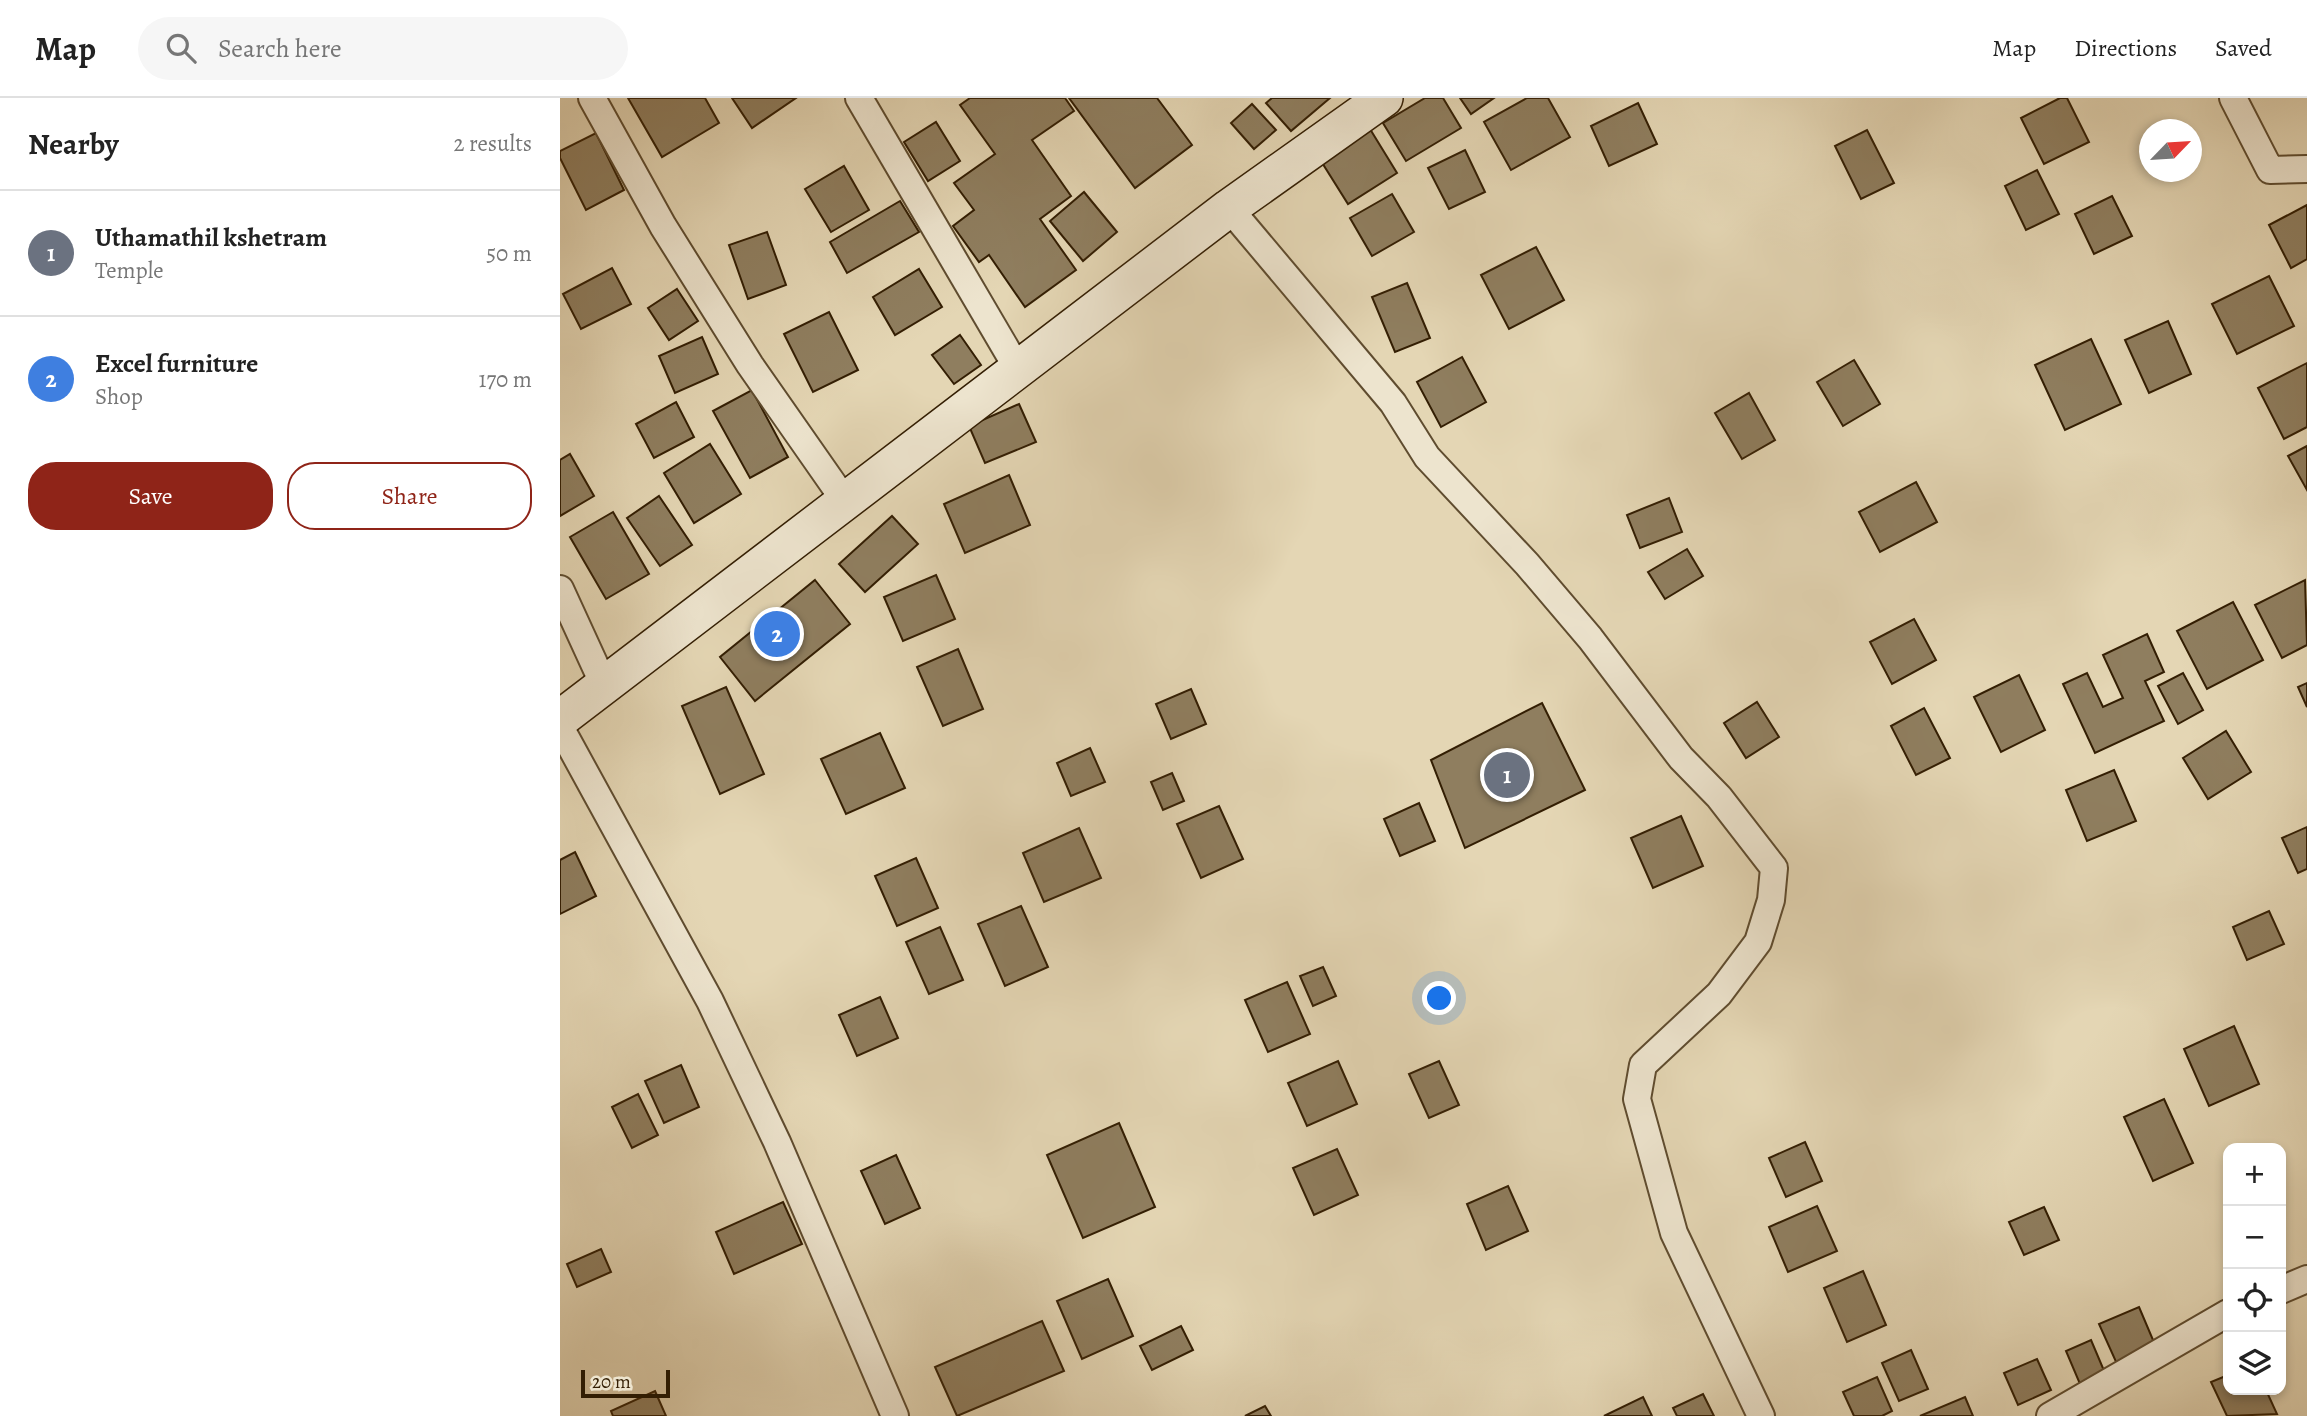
<!DOCTYPE html>
<html lang="en">
<head>
<meta charset="utf-8">
<style>
  body { margin:0; font-family:Alegreya,serif; background:#f6f6f6; color:#222 }
  .controls { position:absolute; right:21px; bottom:21px; display:grid; overflow:hidden; border-radius:14px; box-shadow:0 4px 10px #0003 }
  .controls button { width:63px; height:63px; display:grid; place-items:center; padding:0; border:0; border-bottom:2px solid #e0e0e0; background:#fff; color:#222; font:35px sans-serif }
  .compass { position:absolute; left:1579px; top:21px; width:63px; height:63px; border-radius:50%; background:#fff; box-shadow:0 4px 10px #0003; rotate:65deg }
  .scale { position:absolute; left:21px; bottom:18px; width:89px; box-sizing:border-box; padding-left:7px; border:4px solid #331e03; border-top:0; font-size:19px; line-height:24px; white-space:nowrap; color:#331e03; -webkit-text-stroke:5px #ede4ce; paint-order:stroke }
  .you { position:absolute; left:880px; top:901px; width:24px; height:24px; margin:-18px; border:5px solid #fff; border-radius:50%; background:#1a73e8; box-shadow:0 0 0 10px #1a73e833 }
  .badge { display:grid; place-items:center; width:46px; height:46px; border-radius:50%; background:#8f2418; color:#fff; font-size:23px; font-weight:700 }
  .pin { position:absolute; translate:-50% -50%; border:4px solid #fff; box-shadow:0 2px 7px #0006 }
  .list { margin:0; padding:0; list-style:none }
  h2 { display:flex; justify-content:space-between; align-items:center; height:91px; margin:0; padding:0 28px; font-size:30px }
  h2 small { font-size:23px; font-weight:400; color:#767676 }
  .list li { display:grid; grid-template-columns:46px 1fr auto; gap:21px; align-items:center; box-sizing:border-box; height:126px; padding:0 28px; border-top:2px solid #e0e0e0 }
  .list b { display:block; font-size:26px; white-space:nowrap }
  .list p { margin:0; font-size:23px; white-space:nowrap; color:#767676 }
  .list em { font-size:23px; font-style:normal; color:#767676 }
  .actions { display:flex; gap:14px; padding:21px 28px }
  .actions a { flex:1; padding:16px 0; border:2px solid #8f2418; border-radius:28px; text-align:center; font-size:24px; color:#8f2418 }
  .actions .main { background:#8f2418; color:#fff }
  .icon { flex:none; width:38px; height:38px; fill:none; stroke:currentColor; stroke-width:2; stroke-linecap:round; stroke-linejoin:round }
  .map { position:relative; flex:none; width:1747px; height:1318px; overflow:hidden }
  header { display:flex; align-items:center; gap:42px; box-sizing:border-box; height:98px; padding:0 35px; background:#fff; border-bottom:2px solid #e0e0e0 }
  header strong { font-size:33px }
  nav { display:flex; gap:38px; margin-inline-start:auto; font-size:24px }
  .search { width:490px; height:63px; background:#f6f6f6; display:flex; align-items:center; gap:18px; box-sizing:border-box; padding:0 24px; border-radius:38px; color:#767676; font-size:26px }
  main { display:flex }
  aside { flex:1; background:#fff }
  .map>svg:first-child { display:block }
  .building { fill:#8f7e5f; stroke:#331e03; stroke-width:2 }
  .lines { fill:none; stroke-linecap:round; stroke-linejoin:round }
  .minor-casing { stroke:#5f4c2f; stroke-width:30 }
  .secondary-casing { stroke:#331e03; stroke-width:40 }
  .minor { stroke:#ede4ce; stroke-width:26 }
  .secondary { stroke:#ede4ce; stroke-width:37 }
</style>
</head>
<body>
<header>
<strong>Map</strong>
<div class="search"><svg class="icon" aria-label="search" viewBox="0 0 24 24"><circle cx="10" cy="10" r="6"/><path d="M15 15l6 6"/></svg>Search here</div>
<nav><a>Map</a><a>Directions</a><a>Saved</a></nav>
</header>
<main>
<aside>
<h2>Nearby<small>2 results</small></h2>
<ul class="list">
<li><span class="badge" style="background:#6b7280">1</span><div><b>Uthamathil kshetram</b><p>Temple</p></div><em>50 m</em></li>
<li><span class="badge" style="background:#3f7fe0">2</span><div><b>Excel furniture</b><p>Shop</p></div><em>170 m</em></li>
</ul>
<div class="actions"><a class="main">Save</a><a>Share</a></div>
</aside>
<div class="map">
<svg width="1747" height="1318" viewBox="0 0 1747 1318">
  <rect width="100%" height="100%" fill="#e4d6b4"/>
  <filter id="stains"><feTurbulence type="fractalNoise" baseFrequency=".00286" numOctaves="4"/><feColorMatrix values="0 0 0 0 .2 0 0 0 0 .09 0 0 0 0 .02 0 0 0 .5 -.17"/></filter>
  <radialGradient id="worn" r=".72"><stop offset=".6" stop-color="#630" stop-opacity="0"/><stop offset="1" stop-color="#630" stop-opacity=".3"/></radialGradient>
  <g class="building">
    <path d="M68,0H145L159,25L102,59Z"/>
    <path d="M172,0H236L192,30Z"/>
    <path d="M410,0H505L514,13L472,42L511,98L480,121L516,172L465,209L429,157L419,164L393,128L414,112L394,85L435,56L400,7Z"/>
    <path d="M509,0H597L632,47L575,90Z"/>
    <path d="M712,0H770L731,33L706,5Z"/>
    <path d="M865,0H883L901,30L846,63L823,25Z"/>
    <path d="M900,0H934L911,16Z"/>
    <path d="M967,0H988L1010,39L951,72L924,24Z"/>
    <path d="M1500,0H1507L1529,44L1484,66L1461,20Z"/>
    <path d="M1078,5L1097,46L1049,68L1031,28Z"/>
    <path d="M692,6L716,32L694,51L671,25Z"/>
    <path d="M376,24L400,63L368,83L344,44Z"/>
    <path d="M810,31L837,75L788,106L761,63Z"/>
    <path d="M1307,32L1334,85L1301,101L1275,48Z"/>
    <path d="M36,35L64,92L26,112L0,60V53Z"/>
    <path d="M905,52L925,94L889,111L868,70Z"/>
    <path d="M284,68L309,112L271,134L245,91Z"/>
    <path d="M1477,72L1499,116L1466,132L1445,88Z"/>
    <path d="M524,94L557,134L523,163L490,123Z"/>
    <path d="M832,96L854,134L812,158L790,120Z"/>
    <path d="M1552,98L1572,138L1534,156L1515,116Z"/>
    <path d="M340,103L359,134L287,175L270,144Z"/>
    <path d="M1747,107V161L1731,170L1709,127Z"/>
    <path d="M207,134L226,187L188,201L169,147Z"/>
    <path d="M976,149L1004,202L949,231L921,177Z"/>
    <path d="M52,170L71,206L21,231L3,196Z"/>
    <path d="M359,171L382,209L335,237L313,199Z"/>
    <path d="M1709,178L1734,228L1677,256L1652,206Z"/>
    <path d="M847,185L870,240L835,254L812,199Z"/>
    <path d="M117,191L138,223L109,242L88,210Z"/>
    <path d="M269,214L298,272L253,294L224,236Z"/>
    <path d="M1608,223L1631,276L1589,295L1565,242Z"/>
    <path d="M400,237L421,267L394,286L372,257Z"/>
    <path d="M142,239L158,276L115,295L99,258Z"/>
    <path d="M1531,241L1561,306L1505,332L1475,267Z"/>
    <path d="M902,259L926,304L881,329L857,284Z"/>
    <path d="M1294,262L1320,306L1283,328L1257,284Z"/>
    <path d="M1747,265V329L1724,341L1698,290Z"/>
    <path d="M192,292L228,359L190,380L153,313Z"/>
    <path d="M1189,295L1215,342L1182,361L1155,315Z"/>
    <path d="M116,304L134,339L94,360L76,326Z"/>
    <path d="M459,306L476,344L425,365L409,328Z"/>
    <path d="M150,346L181,396L134,425L104,375Z"/>
    <path d="M1747,348V392L1728,358Z"/>
    <path d="M10,356L34,398L0,418V362Z"/>
    <path d="M449,377L470,427L405,455L384,406Z"/>
    <path d="M1356,384L1377,424L1320,454L1299,414Z"/>
    <path d="M99,398L132,447L100,468L67,420Z"/>
    <path d="M1109,400L1122,434L1080,450L1067,417Z"/>
    <path d="M53,414L89,476L46,501L10,439Z"/>
    <path d="M332,418L358,446L305,494L279,466Z"/>
    <path d="M1127,451L1143,478L1105,501L1088,474Z"/>
    <path d="M376,477L395,521L343,543L324,499Z"/>
    <path d="M255,482L290,526L195,603L160,559Z"/>
    <path d="M1745,482L1747,547L1722,560L1695,507Z"/>
    <path d="M1673,504L1703,562L1647,591L1617,533Z"/>
    <path d="M1354,521L1376,562L1332,586L1310,544Z"/>
    <path d="M1587,536L1604,574L1585,583L1604,623L1535,655L1503,586L1527,575L1543,609L1563,600L1543,557Z"/>
    <path d="M398,551L423,611L383,628L357,569Z"/>
    <path d="M1623,575L1643,612L1618,626L1598,588Z"/>
    <path d="M1459,577L1485,632L1441,654L1414,599Z"/>
    <path d="M1747,585V609L1738,589Z"/>
    <path d="M166,589L204,676L160,696L122,608Z"/>
    <path d="M631,591L646,626L611,641L596,606Z"/>
    <path d="M1197,604L1219,639L1186,660L1164,625Z"/>
    <path d="M982,605L1025,692L905,750L871,662Z"/>
    <path d="M1364,610L1390,660L1356,677L1331,628Z"/>
    <path d="M1666,633L1691,674L1648,701L1623,660Z"/>
    <path d="M320,635L345,690L286,716L261,661Z"/>
    <path d="M530,650L545,684L511,698L497,665Z"/>
    <path d="M1554,672L1576,723L1527,743L1506,692Z"/>
    <path d="M612,675L624,703L603,712L591,684Z"/>
    <path d="M859,705L875,743L840,758L824,721Z"/>
    <path d="M659,708L683,761L641,780L617,726Z"/>
    <path d="M1121,718L1143,768L1093,790L1071,740Z"/>
    <path d="M1747,729V771L1738,775L1722,740Z"/>
    <path d="M519,730L541,780L484,804L463,755Z"/>
    <path d="M15,754L36,798L0,816V762Z"/>
    <path d="M356,760L378,810L337,828L315,778Z"/>
    <path d="M461,808L488,869L445,888L418,826Z"/>
    <path d="M1709,813L1724,846L1687,862L1673,829Z"/>
    <path d="M380,829L403,882L369,896L346,844Z"/>
    <path d="M763,869L776,898L753,908L740,878Z"/>
    <path d="M727,884L750,936L708,954L685,902Z"/>
    <path d="M320,899L338,940L297,958L279,917Z"/>
    <path d="M1674,928L1699,986L1649,1008L1624,951Z"/>
    <path d="M778,963L797,1006L747,1028L728,985Z"/>
    <path d="M879,963L899,1007L869,1020L849,976Z"/>
    <path d="M121,967L139,1009L104,1025L85,983Z"/>
    <path d="M78,996L98,1037L72,1050L52,1009Z"/>
    <path d="M1604,1001L1633,1065L1593,1083L1564,1019Z"/>
    <path d="M559,1025L595,1109L523,1140L487,1057Z"/>
    <path d="M1245,1044L1262,1083L1226,1099L1209,1060Z"/>
    <path d="M777,1051L798,1097L754,1117L733,1070Z"/>
    <path d="M336,1057L360,1110L325,1126L301,1073Z"/>
    <path d="M948,1088L968,1133L926,1152L907,1106Z"/>
    <path d="M223,1104L242,1146L174,1176L156,1134Z"/>
    <path d="M1257,1108L1277,1153L1228,1174L1209,1129Z"/>
    <path d="M1484,1109L1499,1142L1464,1157L1449,1124Z"/>
    <path d="M41,1151L51,1174L17,1189L7,1166Z"/>
    <path d="M1303,1173L1326,1227L1287,1244L1264,1190Z"/>
    <path d="M548,1181L573,1238L522,1261L497,1203Z"/>
    <path d="M1579,1209L1596,1249L1557,1266L1539,1226Z"/>
    <path d="M482,1223L504,1273L397,1318L375,1269Z"/>
    <path d="M621,1228L633,1252L592,1272L580,1248Z"/>
    <path d="M1531,1242L1545,1275L1520,1286L1506,1253Z"/>
    <path d="M1351,1252L1368,1291L1339,1303L1322,1265Z"/>
    <path d="M1477,1261L1491,1292L1458,1307L1444,1275Z"/>
    <path d="M1668,1277V1292H1706L1717,1316L1667,1318L1651,1284Z"/>
    <path d="M1317,1279L1332,1313L1322,1318H1294L1283,1294Z"/>
    <path d="M95,1293L106,1318H53L51,1313Z"/>
    <path d="M1143,1296L1154,1318H1117L1113,1310Z"/>
    <path d="M1083,1299L1092,1318H1044Z"/>
    <path d="M1405,1299L1413,1318H1360Z"/>
    <path d="M705,1308L711,1318H685Z"/>
  </g>
  <g class="lines">
    <g class="minor-casing">
      <g id="minor">
        <path d="M32,0L103,128L190,267L285,403"/>
        <path d="M299,0L459,273"/>
        <path d="M1673,0L1710,72L1747,71"/>
        <path d="M669,110L833,305L867,359L967,466L1030,540L1121,660L1159,699L1214,770L1211,802L1198,844L1159,896L1083,967L1077,1001L1114,1135L1201,1318"/>
        <path d="M0,491L44,587"/>
        <path d="M0,629L150,903L217,1044L335,1318"/>
        <path d="M1721,1192L1747,1181"/>
        <path d="M1490,1318L1668,1215"/>
      </g>
    </g>
    <g class="secondary-casing">
      <path id="secondary" d="M0,621L669,110L824,0"/>
    </g>
    <use href="#minor" class="minor"/>
    <use href="#secondary" class="secondary"/>
  </g>
  <rect width="100%" height="100%" filter="url(#stains)"/>
  <rect width="100%" height="100%" fill="url(#worn)"/>
</svg>
<div class="controls">
<button>+</button>
<button>−</button>
<button><svg class="icon" aria-label="locate" viewBox="0 0 24 24"><circle cx="12" cy="12" r="6"/><path d="M12 2v4M12 18v4M2 12h4M18 12h4"/></svg></button>
<button><svg class="icon" aria-label="layers" viewBox="0 0 24 24"><path d="M12 4l9 5-9 5-9-5zM3 14l9 5 9-5"/></svg></button>
</div>
<svg class="compass" viewBox="-18 -18 36 36"><path d="M0-13l5 13h-10z" fill="#e53935"/><path d="M0 13l5-13h-10z" fill="#767676"/></svg>
<div class="scale">20 m</div>
<div class="you"></div>
<div class="pin badge" style="left:947px;top:677px;background:#6b7280">1</div>
<div class="pin badge" style="left:217px;top:536px;background:#3f7fe0">2</div>
</div>
</main>
</body>
</html>
